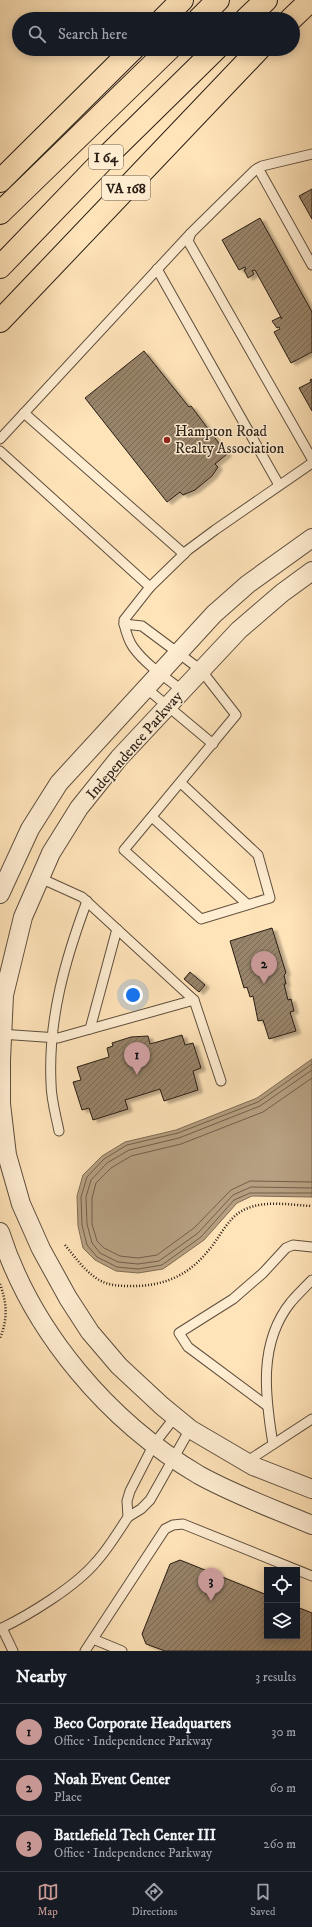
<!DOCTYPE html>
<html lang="en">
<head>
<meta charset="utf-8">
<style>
  body { margin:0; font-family:"IM FELL DW Pica",serif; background:#20242c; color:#f1f3f6 }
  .controls { position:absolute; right:12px; bottom:12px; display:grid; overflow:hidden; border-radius:0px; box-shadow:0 2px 10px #0003 }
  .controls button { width:36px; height:36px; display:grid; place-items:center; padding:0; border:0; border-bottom:1px solid #363941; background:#171b24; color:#f1f3f6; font:20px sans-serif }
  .you { position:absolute; left:133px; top:995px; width:14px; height:14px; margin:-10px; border:3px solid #fff; border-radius:50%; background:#1a73e8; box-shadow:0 0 0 6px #1a73e833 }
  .badge { display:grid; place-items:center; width:26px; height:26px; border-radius:50%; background:#c59692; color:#111; font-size:13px; font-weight:700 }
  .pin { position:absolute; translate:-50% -33px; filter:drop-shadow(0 1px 2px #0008) }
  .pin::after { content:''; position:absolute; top:21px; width:14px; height:12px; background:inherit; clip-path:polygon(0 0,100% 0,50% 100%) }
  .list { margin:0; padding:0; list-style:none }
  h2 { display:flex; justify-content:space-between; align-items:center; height:52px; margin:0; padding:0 16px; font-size:17px }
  h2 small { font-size:13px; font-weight:400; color:#9ea1a6 }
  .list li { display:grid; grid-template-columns:26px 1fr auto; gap:12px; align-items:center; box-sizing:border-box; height:56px; padding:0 16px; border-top:1px solid #363941 }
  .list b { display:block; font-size:15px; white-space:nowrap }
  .list p { margin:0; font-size:13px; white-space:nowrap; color:#9ea1a6 }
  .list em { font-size:13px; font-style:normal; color:#9ea1a6 }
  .icon { flex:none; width:22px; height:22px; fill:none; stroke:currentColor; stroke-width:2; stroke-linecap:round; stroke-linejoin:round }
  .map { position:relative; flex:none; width:312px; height:1651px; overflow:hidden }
  .search { position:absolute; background:#171b24; box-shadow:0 2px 10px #0003; left:12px; right:12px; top:12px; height:44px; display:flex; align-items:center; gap:10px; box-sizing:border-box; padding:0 14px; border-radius:22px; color:#9ea1a6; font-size:15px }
  .sheet { height:220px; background:#171b24 }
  nav { display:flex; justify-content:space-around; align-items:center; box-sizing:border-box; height:56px; border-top:1px solid #363941; background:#171b24; font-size:11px; color:#9ea1a6 }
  nav a { display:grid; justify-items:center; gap:2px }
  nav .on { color:#c59692 }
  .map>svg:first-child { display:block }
  .water { fill:#b6a081; stroke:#7e6c56 }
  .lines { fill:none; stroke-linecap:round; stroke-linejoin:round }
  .shore { stroke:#705f4b; stroke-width:1 }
  .building { fill:url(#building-hatch); stroke:#291e15; filter:url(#shadow) }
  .service-casing { stroke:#5e4f3e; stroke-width:11 }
  .minor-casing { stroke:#5e4f3e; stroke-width:20 }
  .motorway-casing { stroke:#291e15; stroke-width:24 }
  .path { stroke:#291e15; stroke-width:2.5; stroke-dasharray:1 2; stroke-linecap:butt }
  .service { stroke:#ffedd2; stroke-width:9 }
  .minor { stroke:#ffedd2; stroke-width:18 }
  .motorway { stroke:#ffe3b9; stroke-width:22 }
  .poi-dot { fill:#8f2418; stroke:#ffedd2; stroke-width:1.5 }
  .labels { text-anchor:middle; stroke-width:3; stroke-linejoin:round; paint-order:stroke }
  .shield { fill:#ffedd2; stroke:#695c4e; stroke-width:1 }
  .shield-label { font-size:14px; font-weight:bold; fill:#291e15 }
  .poi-label { font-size:15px; fill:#291e15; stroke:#ffedd2; text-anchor:start }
  .street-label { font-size:15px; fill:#291e15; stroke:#ffedd2 }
</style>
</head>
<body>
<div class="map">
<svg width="312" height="1651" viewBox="0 0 312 1651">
  <defs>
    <pattern id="building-hatch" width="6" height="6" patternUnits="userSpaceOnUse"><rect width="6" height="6" fill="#98846a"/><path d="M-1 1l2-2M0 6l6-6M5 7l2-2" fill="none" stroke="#7c6b56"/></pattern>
    <filter id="shadow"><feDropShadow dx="4.5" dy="2.5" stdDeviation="1" flood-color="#0004"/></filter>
  </defs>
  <rect width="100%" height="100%" fill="#ffe3b9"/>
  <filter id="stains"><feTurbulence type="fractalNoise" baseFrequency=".005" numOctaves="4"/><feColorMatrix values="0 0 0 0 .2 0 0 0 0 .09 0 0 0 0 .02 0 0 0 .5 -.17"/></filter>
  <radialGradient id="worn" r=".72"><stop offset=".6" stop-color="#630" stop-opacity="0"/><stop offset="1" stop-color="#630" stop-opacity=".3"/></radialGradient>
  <path class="water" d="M312,1059V1197L252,1196L237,1203L204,1240L163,1269L138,1273L116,1271L95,1260L83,1248L78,1226L77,1196L83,1175L102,1156L125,1142L176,1130L257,1098Z"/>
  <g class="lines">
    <g class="shore">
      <path d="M312,1064L258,1102L178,1133L127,1145L104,1159L87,1177L81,1197L82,1225L87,1245L97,1257L117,1267L138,1269L162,1265L201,1237L234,1200L250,1193H312"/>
      <path d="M312,1070L260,1106L179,1138L129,1150L107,1163L91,1180L86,1197L87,1224L92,1243L100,1253L118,1262L138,1264L159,1261L198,1233L233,1195L251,1187L312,1188"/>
      <path d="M312,1078L263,1112L181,1144L131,1156L111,1168L96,1183L92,1198V1224L97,1241L104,1248L120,1256L138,1258L157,1255L194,1228L231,1190L250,1181L312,1182"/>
    </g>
  </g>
  <g class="building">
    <path d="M312,189V219L299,196Z"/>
    <path d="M260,218L312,312V352L291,363L274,332L280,329L279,327L277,328L272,321L280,317L282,319L255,270L252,271L254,274L248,278L244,270L246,269L245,267L239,270L222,240Z"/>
    <path d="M144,351L189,407L191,406L227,454L215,464L218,467L212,476L195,490L183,495L180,492L167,502L85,398Z"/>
    <path d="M312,379V411L299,388L311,382L310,380Z"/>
    <path d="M272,928L286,973L284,975L286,984H284L288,1000L291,999L294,1011L290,1012L296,1031L269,1039L263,1020L258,1021L253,996L250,997L247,987L244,988L230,941Z"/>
    <path d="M190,972L205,985L199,992L184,979Z"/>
    <path d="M182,1035L185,1045L193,1043L201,1068L193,1071L198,1090L164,1101L160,1089L125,1100L128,1109L93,1120L89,1108L82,1110L73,1082L81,1080L77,1067L109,1057L107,1048L113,1046L112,1043L131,1037L148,1036L150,1044Z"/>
    <path d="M180,1560L267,1595V1636H297V1607L312,1613V1651H165L146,1644L142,1634L170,1564Z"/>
  </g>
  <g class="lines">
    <g class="service-casing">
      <g id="service">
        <path d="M312,154L262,166L255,170L191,233L188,241L312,459"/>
        <path d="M258,168L312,265"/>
        <path d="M157,269L279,485"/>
        <path d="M24,413L184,554"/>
        <path d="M0,439L190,234"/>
        <path d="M0,451L150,587L188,550L215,530L312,463"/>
        <path d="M124,624V620L150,587"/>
        <path d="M146,688L213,744"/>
        <path d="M181,783L258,855L270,898L201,919L124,850L236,715L201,670L142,626L124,624C126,632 128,640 133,647C145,664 166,678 182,690"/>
        <path d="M152,817L247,904"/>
        <path d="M194,1000L221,1081"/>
        <path d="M90,1029L117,929"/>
        <path d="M0,1034L58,1038L194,1000L82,897L40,878"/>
        <path d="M59,1131C56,1116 51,1099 51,1083C48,1019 65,960 87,901"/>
        <path d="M266,1405L188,1347L179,1333L233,1299L263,1273L286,1248L293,1245L312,1247"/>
        <path d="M175,1417L154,1444L130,1491L127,1501L128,1517L141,1509L150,1500L190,1429"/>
        <path d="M273,1444C265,1396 258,1343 291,1302C297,1295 305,1287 312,1280"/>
        <path d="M246,1462L312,1419"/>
        <path d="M2,1628L13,1651"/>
        <path d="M0,1629C29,1615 75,1587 96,1562C108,1549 118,1532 128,1517"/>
        <path d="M93,1639L122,1651"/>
        <path d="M85,1651L165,1529L173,1525L183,1524L312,1576"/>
      </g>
    </g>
    <g class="minor-casing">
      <g id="minor">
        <path d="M312,571L282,593L239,630L119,758L79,808L51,853L23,917L4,995L1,1060V1104L7,1155L21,1204L41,1249L68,1298L90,1332L119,1366L162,1406L190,1429L253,1466L312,1489"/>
        <path d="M0,894L30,829L59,783L214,614L248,584L312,538"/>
        <path d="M0,1232C32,1332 109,1422 199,1475C235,1495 274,1509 312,1525"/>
      </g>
    </g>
    <g class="motorway-casing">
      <g id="motorway">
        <path d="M163,19L182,0"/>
        <path d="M199,19L218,0"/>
        <path d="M246,19L266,0"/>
        <path d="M291,19L311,0"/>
        <path d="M0,181L133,49"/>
        <path d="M0,213L169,49"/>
        <path d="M0,267L105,158L216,49"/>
        <path d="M0,321L259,49"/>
      </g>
    </g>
    <g class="path">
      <path d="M65,1245C75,1257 84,1270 96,1278C106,1285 117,1286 128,1286C161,1287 187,1277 208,1251C220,1238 228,1216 246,1209C265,1200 291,1205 312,1206"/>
      <path d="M0,1284C7,1303 8,1319 0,1338"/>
    </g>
    <use href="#service" class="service"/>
    <use href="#minor" class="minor"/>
    <use href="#motorway" class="motorway"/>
  </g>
  <circle class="poi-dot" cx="167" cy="440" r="4"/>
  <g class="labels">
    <g class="shield">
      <rect x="89" y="145" width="34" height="24" rx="3"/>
      <rect x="102" y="176" width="48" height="24" rx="3"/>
    </g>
    <g class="shield-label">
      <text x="106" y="162">I 64</text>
      <text x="126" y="193">VA 168</text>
    </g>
    <g class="poi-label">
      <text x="175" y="436">Hampton Road<tspan x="175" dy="17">Realty Association</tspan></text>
    </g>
    <g class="street-label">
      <text transform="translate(134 745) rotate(-49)" y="5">Independence Parkway</text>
    </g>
  </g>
  <rect width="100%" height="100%" filter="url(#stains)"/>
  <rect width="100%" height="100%" fill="url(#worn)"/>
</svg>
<div class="controls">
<button><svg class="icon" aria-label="locate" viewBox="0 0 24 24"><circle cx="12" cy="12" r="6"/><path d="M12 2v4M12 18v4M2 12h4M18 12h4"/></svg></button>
<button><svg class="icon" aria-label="layers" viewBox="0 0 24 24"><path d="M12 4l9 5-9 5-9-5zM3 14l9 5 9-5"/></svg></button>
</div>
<div class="you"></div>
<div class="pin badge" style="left:137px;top:1075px">1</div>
<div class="pin badge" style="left:264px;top:984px">2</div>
<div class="pin badge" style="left:211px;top:1601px">3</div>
<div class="search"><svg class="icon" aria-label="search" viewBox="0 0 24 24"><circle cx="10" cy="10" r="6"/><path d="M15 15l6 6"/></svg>Search here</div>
</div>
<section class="sheet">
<h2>Nearby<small>3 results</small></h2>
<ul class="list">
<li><span class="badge">1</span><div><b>Beco Corporate Headquarters</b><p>Office · Independence Parkway</p></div><em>30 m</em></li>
<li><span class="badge">2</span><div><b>Noah Event Center</b><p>Place</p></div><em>60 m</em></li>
<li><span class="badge">3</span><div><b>Battlefield Tech Center III</b><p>Office · Independence Parkway</p></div><em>260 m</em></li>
</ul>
</section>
<nav>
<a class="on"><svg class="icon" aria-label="map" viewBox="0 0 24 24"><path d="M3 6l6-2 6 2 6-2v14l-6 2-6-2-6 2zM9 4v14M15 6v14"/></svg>Map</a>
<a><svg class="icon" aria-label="directions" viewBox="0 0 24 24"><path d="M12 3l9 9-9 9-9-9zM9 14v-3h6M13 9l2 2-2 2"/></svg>Directions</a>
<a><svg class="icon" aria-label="saved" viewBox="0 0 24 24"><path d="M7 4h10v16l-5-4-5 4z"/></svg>Saved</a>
</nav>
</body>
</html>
